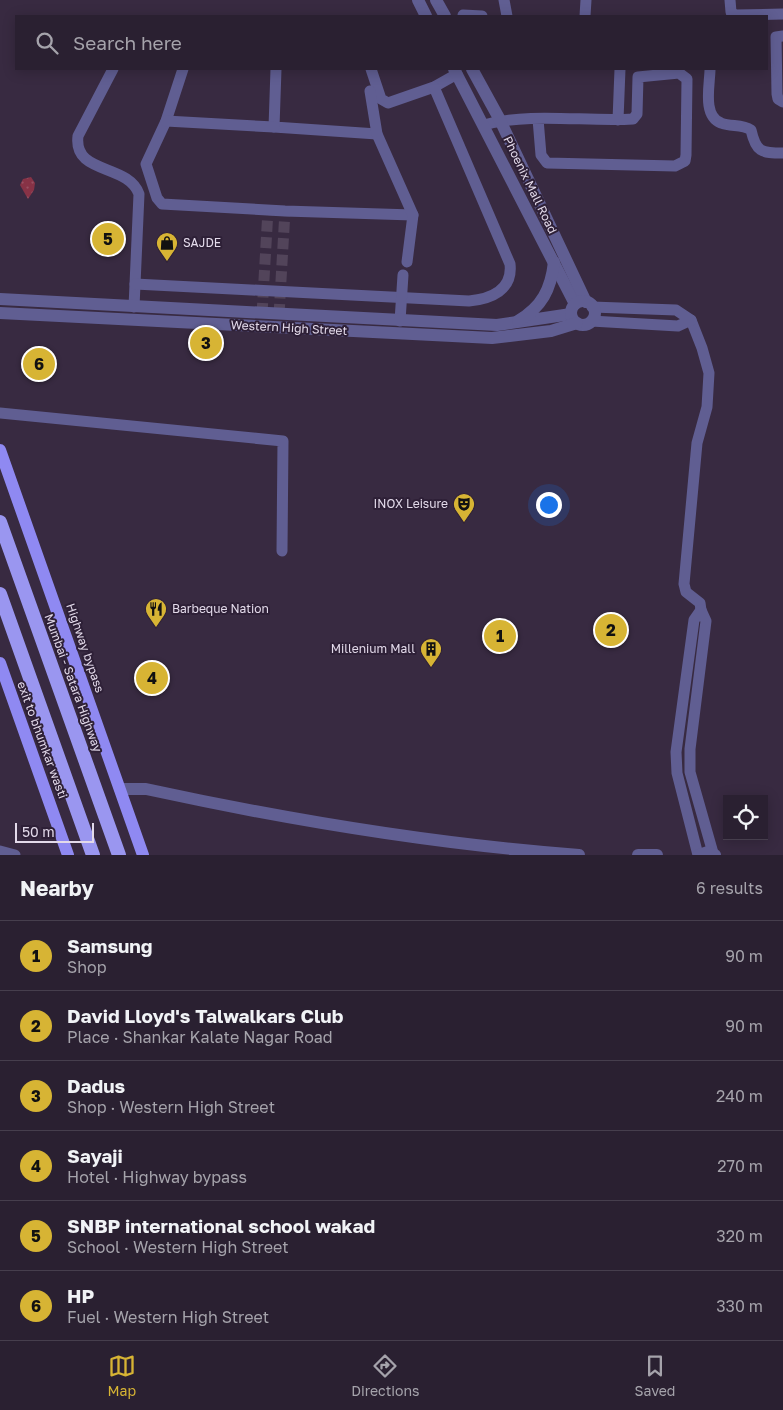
<!DOCTYPE html>
<html lang="en">
<head>
<meta charset="utf-8">
<style>
  body { margin:0; font-family:"Golos Text",sans-serif; background:#362d3d; color:#f1f3f6 }
  .controls { position:absolute; right:15px; bottom:15px; display:grid; overflow:hidden; border-radius:0px; box-shadow:0 2px 12px #0003 }
  .controls button { width:45px; height:45px; display:grid; place-items:center; padding:0; border:0; border-bottom:1px solid #463e4d; background:#2a2031; color:#f1f3f6; font:25px sans-serif }
  .scale { position:absolute; left:15px; bottom:12px; width:79px; box-sizing:border-box; padding-left:5px; border:2px solid #e3daea; border-top:0; font-size:14px; line-height:18px; white-space:nowrap; color:#e3daea; -webkit-text-stroke:4px #2e2037; paint-order:stroke }
  .you { position:absolute; left:548px; top:504px; width:18px; height:18px; margin:-12px; border:4px solid #fff; border-radius:50%; background:#1a73e8; box-shadow:0 0 0 8px #1a73e833 }
  .badge { display:grid; place-items:center; width:32px; height:32px; border-radius:50%; background:#d7b434; color:#111; font-size:16px; font-weight:700 }
  .pin { position:absolute; translate:-50% -50%; border:2px solid #fff; box-shadow:0 1px 5px #0006 }
  .list { margin:0; padding:0; list-style:none }
  h2 { display:flex; justify-content:space-between; align-items:center; height:65px; margin:0; padding:0 20px; font-size:21px }
  h2 small { font-size:16px; font-weight:400; color:#a5a3ab }
  .list li { display:grid; grid-template-columns:32px 1fr auto; gap:15px; align-items:center; box-sizing:border-box; height:70px; padding:0 20px; border-top:1px solid #463e4d }
  .list b { display:block; font-size:19px; white-space:nowrap }
  .list p { margin:0; font-size:16px; white-space:nowrap; color:#a5a3ab }
  .list em { font-size:16px; font-style:normal; color:#a5a3ab }
  .icon { flex:none; width:28px; height:28px; fill:none; stroke:currentColor; stroke-width:2; stroke-linecap:round; stroke-linejoin:round }
  .map { position:relative; flex:none; width:783px; height:855px; overflow:hidden }
  .search { position:absolute; background:#2a2031; box-shadow:0 2px 12px #0003; left:15px; right:15px; top:15px; height:55px; display:flex; align-items:center; gap:12px; box-sizing:border-box; padding:0 18px; border-radius:0px; color:#a5a3ab; font-size:19px }
  .sheet { height:485px; background:#2a2031 }
  nav { display:flex; justify-content:space-around; align-items:center; box-sizing:border-box; height:70px; border-top:1px solid #463e4d; background:#2a2031; font-size:14px; color:#a5a3ab }
  nav a { display:grid; justify-items:center; gap:2px }
  nav .on { color:#d7b434 }
  .map>svg:first-child { display:block }
  .grass { fill:url(#grass-dots) }
  .lines { fill:none; stroke-linecap:round; stroke-linejoin:round }
  .minor-tunnel { stroke:#52445a; stroke-width:11; stroke-dasharray:11 5.5; stroke-linecap:butt }
  .minor { stroke:#605e92; stroke-width:11 }
  .tertiary { stroke:#605e92; stroke-width:12 }
  .primary { stroke:#8f89f2; stroke-width:12 }
  .trunk { stroke:#9a96f0; stroke-width:14 }
  .labels { text-anchor:middle; stroke-width:4; stroke-linejoin:round; paint-order:stroke }
  .street-label { font-size:12px; fill:#e3daea; stroke:#2e2037 }
  .poi-label { font-size:12px; fill:#e3daea; stroke:#2e2037; text-anchor:start }
</style>
</head>
<body>
<div class="map">
<svg width="783" height="855" viewBox="0 0 783 855">
  <defs>
    <pattern id="grass-dots" width="8" height="8" patternUnits="userSpaceOnUse" patternTransform="scale(1.25)"><rect width="8" height="8" fill="#873246"/><path d="M2 2h.1M6 6h.1" fill="none" stroke="#984f61" stroke-width="1.8" stroke-linecap="round"/></pattern>
  </defs>
  <rect width="100%" height="100%" fill="#382a41"/>
  <path class="grass" d="M31,177L35,183L34,190L28,199L20,185L23,179Z"/>
  <g class="lines">
    <g class="minor-tunnel">
      <path d="M262,314L268,210"/>
      <path d="M279,315L285,211"/>
    </g>
    <g class="minor">
      <path d="M504,0L507,16"/>
      <path d="M730,0L731,12L735,15L783,14"/>
      <path d="M463,15L482,16"/>
      <path d="M585,16L586,0"/>
      <path d="M783,36L776,37L777,94L778,99L783,102"/>
      <path d="M113,69L78,136C73,175 128,163 139,194L134,307"/>
      <path d="M183,69L166,121L146,164L157,198L162,204L285,211L413,215"/>
      <path d="M276,69L274,127L377,134"/>
      <path d="M371,69L381,99L388,103L434,87L457,74"/>
      <path d="M710,69C710,84 702,116 721,123C731,127 742,124 751,130C756,152 761,153 783,153"/>
      <path d="M370,91L377,134L413,215L407,262"/>
      <path d="M618,120L620,69"/>
      <path d="M166,121L274,127"/>
      <path d="M484,125C531,112 585,122 633,119L637,114L638,77L679,73L687,79L686,155L685,161L675,166L547,163L541,155L538,119"/>
      <path d="M135,284L469,301C491,299 513,290 510,264L434,87"/>
      <path d="M691,320L702,348L709,373L707,407L697,443L684,584L686,592L700,603L701,610"/>
      <path d="M400,321L403,275"/>
      <path d="M591,321L678,326L691,320L676,310L592,307"/>
      <path d="M0,413L283,441L282,551"/>
      <path d="M0,851L15,855"/>
      <path d="M698,855L677,773L676,752L694,620L701,610L706,621L690,749V772L713,853"/>
    </g>
    <g class="tertiary">
      <path d="M418,0L426,16"/>
      <path d="M436,0L445,16"/>
      <path d="M454,69L575,304"/>
      <path d="M472,69L500,120L586,302"/>
      <path d="M0,299L497,325L571,314"/>
      <circle cx="583" cy="313" r="12"/>
      <path d="M0,313L492,338L551,331L577,323"/>
      <path d="M518,321C542,307 551,289 554,262"/>
      <path d="M120,789H146C289,820 433,844 579,855"/>
      <path d="M638,855H657"/>
      <path d="M699,855L708,852L715,855"/>
    </g>
    <g class="primary">
      <path d="M0,450L143,855"/>
      <path d="M0,663L68,855"/>
    </g>
    <g class="trunk">
      <path d="M0,522L119,855"/>
      <path d="M0,594L93,855"/>
    </g>
  </g>
  <defs>
    <g id="shop-pin" transform="scale(1.125)"><path d="M0 17L-7.5 6A9.5 9.5 0 1 1 7.5 6Z" fill="#d7b434" stroke="#2e2037"/><path d="M-5-2.5h2.3a2.7 3.5 0 0 1 5.4 0H5L5.5 6h-11ZM-1.5-2.5h3a1.5 2.3 0 0 0-3 0Z" fill="#111"/></g>
    <g id="theatre-pin" transform="scale(1.125)"><path d="M0 17L-7.5 6A9.5 9.5 0 1 1 7.5 6Z" fill="#d7b434" stroke="#2e2037"/><path d="M-5-5.5Q0-4 5-5.5V0Q5 5 0 6Q-5 5-5 0ZM-3.3-2.5H-1v1.5H-3.3ZM1-2.5H3.3v1.5H1ZM-2.8 1Q0 5.5 2.8 1Z" fill="#111"/></g>
    <g id="restaurant-pin" transform="scale(1.125)"><path d="M0 17L-7.5 6A9.5 9.5 0 1 1 7.5 6Z" fill="#d7b434" stroke="#2e2037"/><path d="M-5-6h1v4h1v-4h1v4h1v-4h1v5L-1.5 .5V6h-2V.5L-5-1ZM5-6V6H3V1.5H1.5Q1.5-4 5-6Z" fill="#111"/></g>
    <g id="building-pin" transform="scale(1.125)"><path d="M0 17L-7.5 6A9.5 9.5 0 1 1 7.5 6Z" fill="#d7b434" stroke="#2e2037"/><path d="M-4-6H4V6H1V3H-1V6H-4ZM-2.5-4.3h1.7v1.8h-1.7ZM.8-4.3h1.7v1.8H.8ZM-2.5-1h1.7V.8h-1.7ZM.8-1h1.7V.8H.8Z" fill="#111"/></g>
  </defs>
  <g fill-rule="evenodd">
    <use href="#shop-pin" x="167" y="243"/>
    <use href="#theatre-pin" x="464" y="504"/>
    <use href="#restaurant-pin" x="156" y="609"/>
    <use href="#building-pin" x="431" y="649"/>
  </g>
  <g class="labels">
    <g class="street-label">
      <text transform="translate(530 185) rotate(64)" y="4">Phoenix Mall Road</text>
      <text transform="translate(289 328) rotate(3)" y="4">Western High Street</text>
      <text transform="translate(85 648) rotate(71)" y="4">Highway bypass</text>
      <text transform="translate(73 683) rotate(70)" y="4">Mumbai - Satara Highway</text>
      <text transform="translate(42 740) rotate(70)" y="4">exit to bhumkar wasti</text>
    </g>
    <g class="poi-label">
      <text x="183" y="247">SAJDE</text>
      <text x="448" y="508" text-anchor="end">INOX Leisure</text>
      <text x="172" y="613">Barbeque Nation</text>
      <text x="415" y="653" text-anchor="end">Millenium Mall</text>
    </g>
  </g>
</svg>
<div class="controls">
<button><svg class="icon" aria-label="locate" viewBox="0 0 24 24"><circle cx="12" cy="12" r="6"/><path d="M12 2v4M12 18v4M2 12h4M18 12h4"/></svg></button>
</div>
<div class="scale">50 m</div>
<div class="you"></div>
<div class="pin badge" style="left:500px;top:636px">1</div>
<div class="pin badge" style="left:611px;top:630px">2</div>
<div class="pin badge" style="left:206px;top:343px">3</div>
<div class="pin badge" style="left:152px;top:678px">4</div>
<div class="pin badge" style="left:108px;top:239px">5</div>
<div class="pin badge" style="left:39px;top:364px">6</div>
<div class="search"><svg class="icon" aria-label="search" viewBox="0 0 24 24"><circle cx="10" cy="10" r="6"/><path d="M15 15l6 6"/></svg>Search here</div>
</div>
<section class="sheet">
<h2>Nearby<small>6 results</small></h2>
<ul class="list">
<li><span class="badge">1</span><div><b>Samsung</b><p>Shop</p></div><em>90 m</em></li>
<li><span class="badge">2</span><div><b>David Lloyd's Talwalkars Club</b><p>Place · Shankar Kalate Nagar Road</p></div><em>90 m</em></li>
<li><span class="badge">3</span><div><b>Dadus</b><p>Shop · Western High Street</p></div><em>240 m</em></li>
<li><span class="badge">4</span><div><b>Sayaji</b><p>Hotel · Highway bypass</p></div><em>270 m</em></li>
<li><span class="badge">5</span><div><b>SNBP international school wakad</b><p>School · Western High Street</p></div><em>320 m</em></li>
<li><span class="badge">6</span><div><b>HP</b><p>Fuel · Western High Street</p></div><em>330 m</em></li>
</ul>
</section>
<nav>
<a class="on"><svg class="icon" aria-label="map" viewBox="0 0 24 24"><path d="M3 6l6-2 6 2 6-2v14l-6 2-6-2-6 2zM9 4v14M15 6v14"/></svg>Map</a>
<a><svg class="icon" aria-label="directions" viewBox="0 0 24 24"><path d="M12 3l9 9-9 9-9-9zM9 14v-3h6M13 9l2 2-2 2"/></svg>Directions</a>
<a><svg class="icon" aria-label="saved" viewBox="0 0 24 24"><path d="M7 4h10v16l-5-4-5 4z"/></svg>Saved</a>
</nav>
</body>
</html>
